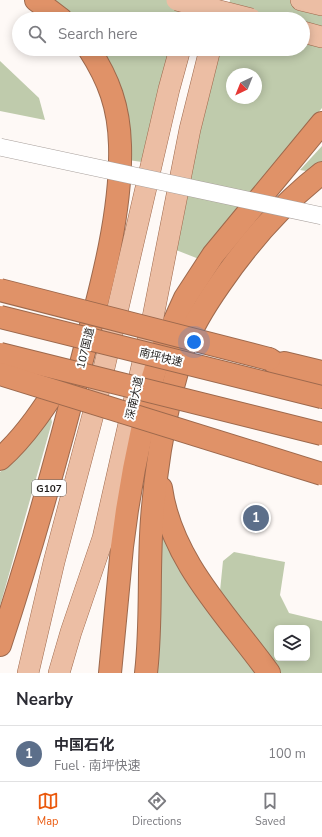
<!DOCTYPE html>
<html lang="en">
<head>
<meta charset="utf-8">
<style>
  body { margin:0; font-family:"Nunito Sans","Noto Sans SC",sans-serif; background:#f7f7f7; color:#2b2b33 }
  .controls { position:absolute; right:12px; bottom:12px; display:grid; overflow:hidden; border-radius:6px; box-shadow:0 2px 10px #0003 }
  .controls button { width:36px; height:36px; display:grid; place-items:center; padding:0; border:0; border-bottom:1px solid #e1e1e2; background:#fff; color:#2b2b33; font:20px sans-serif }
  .compass { position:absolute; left:226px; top:68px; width:36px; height:36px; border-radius:50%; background:#fff; box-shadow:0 2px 10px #0003; rotate:223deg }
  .you { position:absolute; left:194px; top:342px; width:14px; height:14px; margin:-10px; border:3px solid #fff; border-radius:50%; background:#1a73e8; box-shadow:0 0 0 6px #1a73e833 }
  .badge { display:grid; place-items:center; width:26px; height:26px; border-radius:50%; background:#ea580c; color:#fff; font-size:13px; font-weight:700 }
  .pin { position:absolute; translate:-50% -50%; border:2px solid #fff; box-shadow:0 1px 4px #0006 }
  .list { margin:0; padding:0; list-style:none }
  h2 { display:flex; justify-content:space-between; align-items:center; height:52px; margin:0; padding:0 16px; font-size:17px }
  h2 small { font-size:13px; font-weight:400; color:#7c7c81 }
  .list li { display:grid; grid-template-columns:26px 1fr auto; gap:12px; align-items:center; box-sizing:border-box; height:56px; padding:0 16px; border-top:1px solid #e1e1e2 }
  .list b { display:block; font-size:15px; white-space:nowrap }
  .list p { margin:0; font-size:13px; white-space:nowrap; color:#7c7c81 }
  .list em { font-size:13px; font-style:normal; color:#7c7c81 }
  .icon { flex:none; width:22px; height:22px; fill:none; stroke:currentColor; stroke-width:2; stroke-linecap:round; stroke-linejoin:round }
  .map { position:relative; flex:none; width:322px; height:673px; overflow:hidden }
  .search { position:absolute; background:#fff; box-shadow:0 2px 10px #0003; left:12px; right:12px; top:12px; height:44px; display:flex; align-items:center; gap:10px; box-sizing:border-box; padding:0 14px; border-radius:22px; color:#7c7c81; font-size:15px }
  .sheet { height:108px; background:#fff }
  nav { display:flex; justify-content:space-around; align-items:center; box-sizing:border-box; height:56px; border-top:1px solid #e1e1e2; background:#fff; font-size:11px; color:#7c7c81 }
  nav a { display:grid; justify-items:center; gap:2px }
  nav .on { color:#ea580c }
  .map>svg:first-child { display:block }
  .green { fill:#c3cdb3 }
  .forest { fill:#bfcbac; fill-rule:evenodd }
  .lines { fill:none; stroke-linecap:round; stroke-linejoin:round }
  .major-casing { stroke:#9d694d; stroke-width:22 }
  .highway-casing { stroke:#9d694d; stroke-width:24 }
  .major { stroke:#ecbea4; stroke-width:21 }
  .highway { stroke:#e09268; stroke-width:22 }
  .minor-bridge-casing { stroke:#a8a09c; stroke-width:18; stroke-linecap:butt }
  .major-bridge-casing { stroke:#9d694d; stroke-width:22; stroke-linecap:butt }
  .highway-bridge-casing { stroke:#9d694d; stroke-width:24; stroke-linecap:butt }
  .minor-bridge { stroke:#fff; stroke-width:17 }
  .major-bridge { stroke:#ecbea4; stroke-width:21 }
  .highway-bridge { stroke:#e09268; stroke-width:22 }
  .labels { text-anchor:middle; stroke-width:4; stroke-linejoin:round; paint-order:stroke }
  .shield { fill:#fff; stroke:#63615f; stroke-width:1 }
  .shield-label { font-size:10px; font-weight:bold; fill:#201d1b }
  .street-label { font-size:11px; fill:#201d1b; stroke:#fff }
</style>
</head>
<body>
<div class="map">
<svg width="322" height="673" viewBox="0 0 322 673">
  <rect width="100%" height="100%" fill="#fef9f6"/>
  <g class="green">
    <path d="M51,418L52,422L0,606V472L20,453L47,419Z"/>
    <path d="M160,517L257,673H154Z"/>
  </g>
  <g class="forest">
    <path d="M48,0H185L180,19H73Z"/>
    <path d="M230,0H322V108L199,259L176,250L200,126L219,49H303V19H226ZM232,74H256V98H232Z"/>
    <path d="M101,49H172L142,162L128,160C125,124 126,79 101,49Z"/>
    <path d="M0,61L39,98L45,120L0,111Z"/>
    <path d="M322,146V164L312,172L300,170Z"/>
    <path d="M234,552L285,562L280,595L289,613L322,621V673H279L220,591L223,561ZM277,628H307V658H277Z"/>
  </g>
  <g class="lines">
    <g class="major-casing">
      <g id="major">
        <path d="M301,0L322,5"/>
        <path d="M188,19L193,0"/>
        <path d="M303,32L322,37"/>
        <path d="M28,673L54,562L94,411L169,89L180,49"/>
        <path d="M59,673L71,632L103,538L152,322L190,129L210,49"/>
      </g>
    </g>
    <g class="highway-casing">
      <g id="highway">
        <path d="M36,0L61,19"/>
        <path d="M269,359L299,378L322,397"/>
        <path d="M284,363L322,372"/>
        <path d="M0,459C26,436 46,405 65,375"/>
        <path d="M161,488C171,561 228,616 269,673"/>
        <path d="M0,645C32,548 59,451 84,352C101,288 122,212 120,145C119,107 109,80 89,49"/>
        <path d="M110,673L122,547L127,510L134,469L153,377L161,351L185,298L213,255L322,123"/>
        <path d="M146,673C152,622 148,570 152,519C155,476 162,432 172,390C176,377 179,363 183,350C192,326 206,304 220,284C249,242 282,204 322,173"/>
      </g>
    </g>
    <use href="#major" class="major"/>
    <use href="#highway" class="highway"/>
    <g class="minor-bridge-casing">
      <path id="minor-bridge" d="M0,147L322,216"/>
    </g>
    <g class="major-bridge-casing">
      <path id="major-bridge" d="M177,0L251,19"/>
    </g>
    <g class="highway-bridge-casing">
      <g id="highway-bridge">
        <path d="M0,290L269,359"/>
        <path d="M0,317L322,397"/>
        <path d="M0,354L322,434"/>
        <path d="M0,374L322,474"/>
      </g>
    </g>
    <use href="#minor-bridge" class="minor-bridge"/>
    <use href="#major-bridge" class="major-bridge"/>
    <use href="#highway-bridge" class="highway-bridge"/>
  </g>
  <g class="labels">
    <rect class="shield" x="32" y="480" width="34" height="16" rx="3"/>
    <g class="shield-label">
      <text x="49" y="492">G107</text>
    </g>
    <g class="street-label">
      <text transform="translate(85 348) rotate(-76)" y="4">107国道</text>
      <text transform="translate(161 357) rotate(14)" y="4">南坪快速</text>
      <text transform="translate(134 398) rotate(-77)" y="4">深南大道</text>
    </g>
  </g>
</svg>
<div class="controls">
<button><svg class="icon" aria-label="layers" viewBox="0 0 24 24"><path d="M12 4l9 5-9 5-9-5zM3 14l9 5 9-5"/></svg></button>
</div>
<svg class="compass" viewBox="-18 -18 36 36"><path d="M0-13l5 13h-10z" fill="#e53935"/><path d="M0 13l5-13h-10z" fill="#7c7c81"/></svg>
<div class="you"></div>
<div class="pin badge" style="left:256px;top:518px;background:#5c6f8a">1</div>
<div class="search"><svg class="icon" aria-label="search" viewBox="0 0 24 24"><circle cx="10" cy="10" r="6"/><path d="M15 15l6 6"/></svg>Search here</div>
</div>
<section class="sheet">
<h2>Nearby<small></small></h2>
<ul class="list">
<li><span class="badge" style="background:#5c6f8a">1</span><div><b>中国石化</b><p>Fuel · 南坪快速</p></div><em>100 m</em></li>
</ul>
</section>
<nav>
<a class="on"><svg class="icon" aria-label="map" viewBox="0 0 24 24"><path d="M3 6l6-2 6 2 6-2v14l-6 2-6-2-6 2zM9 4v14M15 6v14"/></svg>Map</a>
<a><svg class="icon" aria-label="directions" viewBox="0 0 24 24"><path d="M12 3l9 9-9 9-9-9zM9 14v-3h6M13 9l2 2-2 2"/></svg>Directions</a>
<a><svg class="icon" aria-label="saved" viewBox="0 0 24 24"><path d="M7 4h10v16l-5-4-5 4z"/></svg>Saved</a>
</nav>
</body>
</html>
